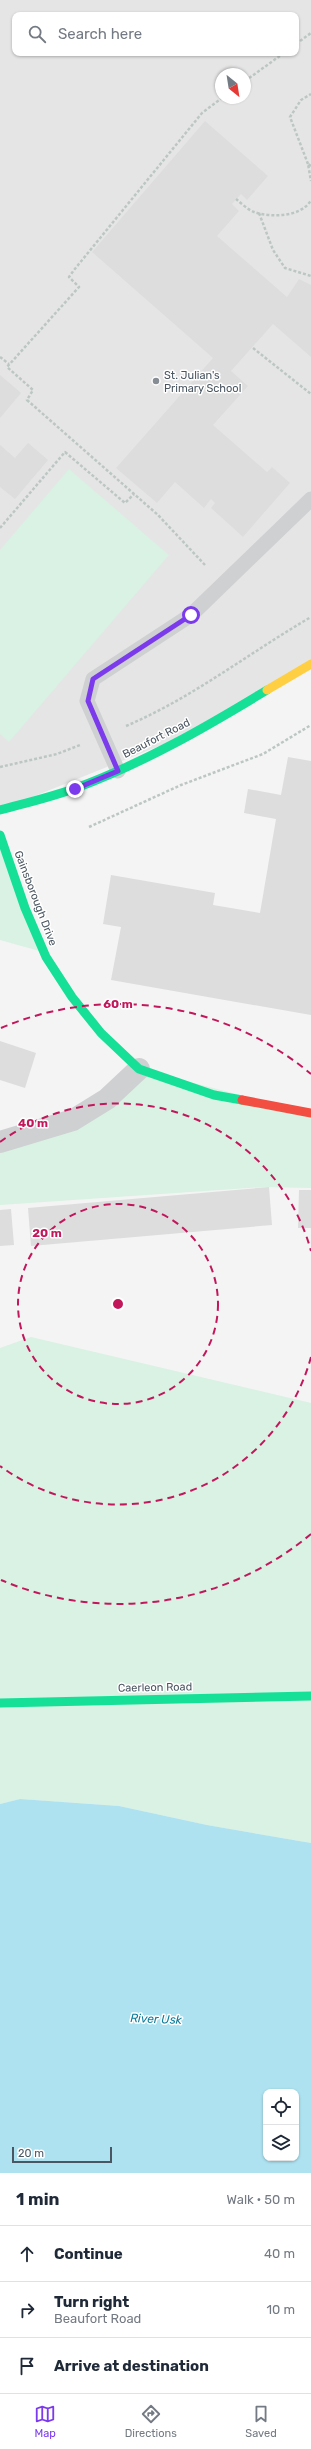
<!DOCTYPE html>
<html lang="en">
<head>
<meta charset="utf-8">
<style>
  body { margin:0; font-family:Rubik,sans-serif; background:#f2f2f3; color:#1f2937 }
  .controls { position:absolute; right:12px; bottom:12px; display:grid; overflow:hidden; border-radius:8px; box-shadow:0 1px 3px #0004 }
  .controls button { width:36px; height:36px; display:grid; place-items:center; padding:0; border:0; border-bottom:1px solid #e0e1e3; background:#fff; color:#1f2937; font:20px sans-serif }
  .compass { position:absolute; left:215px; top:68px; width:36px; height:36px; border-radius:50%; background:#fff; box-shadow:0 1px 3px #0004; rotate:150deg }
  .scale { position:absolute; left:12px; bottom:10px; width:100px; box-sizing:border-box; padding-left:4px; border:2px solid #4a5661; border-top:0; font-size:11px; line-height:14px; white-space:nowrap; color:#4a5661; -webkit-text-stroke:3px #fff; paint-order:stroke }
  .stop { position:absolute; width:12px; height:12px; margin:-9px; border:3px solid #7c3aed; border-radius:50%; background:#fff }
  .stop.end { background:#7c3aed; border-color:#fff; box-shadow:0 1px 4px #0008 }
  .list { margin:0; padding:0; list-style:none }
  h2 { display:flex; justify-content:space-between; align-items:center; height:52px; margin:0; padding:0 16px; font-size:17px }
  h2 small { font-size:13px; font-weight:400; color:#747a83 }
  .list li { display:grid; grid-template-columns:26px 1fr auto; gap:12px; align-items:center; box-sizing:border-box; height:56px; padding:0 16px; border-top:1px solid #e0e1e3 }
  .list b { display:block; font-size:15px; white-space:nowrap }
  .list p { margin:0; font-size:13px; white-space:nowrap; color:#747a83 }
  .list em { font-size:13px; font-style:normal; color:#747a83 }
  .icon { flex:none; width:22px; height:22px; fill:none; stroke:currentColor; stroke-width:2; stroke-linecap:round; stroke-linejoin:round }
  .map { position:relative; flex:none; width:311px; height:2173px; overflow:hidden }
  .search { position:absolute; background:#fff; box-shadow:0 1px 3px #0004; left:12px; right:12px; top:12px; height:44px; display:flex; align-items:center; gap:10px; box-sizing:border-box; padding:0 14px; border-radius:8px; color:#747a83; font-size:15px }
  .sheet { height:220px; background:#fff }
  nav { display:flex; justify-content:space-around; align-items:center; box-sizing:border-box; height:56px; border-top:1px solid #e0e1e3; background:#fff; font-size:11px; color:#747a83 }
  nav a { display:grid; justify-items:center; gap:2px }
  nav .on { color:#7c3aed }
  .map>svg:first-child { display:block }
  .education { fill:#e6e5e6; fill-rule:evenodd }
  .green { fill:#d9f2e3 }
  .water { fill:#aee2f0; fill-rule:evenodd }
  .building { fill:#ddddde }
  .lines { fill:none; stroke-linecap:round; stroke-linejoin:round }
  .path { stroke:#bcc7c4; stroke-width:2.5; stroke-dasharray:3 2; stroke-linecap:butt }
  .lane { stroke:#ced0d2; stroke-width:15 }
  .street { stroke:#ced0d2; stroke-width:22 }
  .fast { stroke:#16e098; stroke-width:9 }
  .slow { stroke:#ffcf43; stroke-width:9 }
  .jam { stroke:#f24e42; stroke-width:9 }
  .route { stroke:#7c3aed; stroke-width:5 }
  .ring { fill:none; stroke:#c2185b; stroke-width:2; stroke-dasharray:7 5 }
  .poi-dot { fill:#868d94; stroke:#fff; stroke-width:1.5 }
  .labels { text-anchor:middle; stroke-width:3; stroke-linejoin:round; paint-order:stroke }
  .poi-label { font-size:11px; fill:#4a5661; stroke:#fff; text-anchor:start }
  .street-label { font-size:11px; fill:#4a5661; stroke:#fff }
  .water-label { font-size:12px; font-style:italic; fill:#0c7c9b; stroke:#fff }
  .centre { fill:#c2185b; stroke:#fff; stroke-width:2 }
  .ring-label { font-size:12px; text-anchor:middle; font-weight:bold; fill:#c2185b; stroke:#fff; stroke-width:3; stroke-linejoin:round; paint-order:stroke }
</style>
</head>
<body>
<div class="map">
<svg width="311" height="2173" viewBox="0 0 311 2173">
  <rect width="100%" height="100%" fill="#f4f4f4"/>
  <path class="education" d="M0,0H311V664L199,730L0,810ZM15,15H296V53H15ZM221,74H245V98H221Z"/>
  <g class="green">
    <path d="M69,469L169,555L9,742L0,734V550Z"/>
    <path d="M0,835L43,952L0,940Z"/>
    <path d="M139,1069L311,1113V1188L264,1187L0,1205V1142L30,1135Z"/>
    <path d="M31,1337L311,1403V1843L207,1825L119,1806L20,1799L0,1804V1348Z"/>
  </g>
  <path class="water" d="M20,1799L119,1806L207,1825L311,1843V2173H0V1804ZM266,2092H296V2158H266Z"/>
  <g class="building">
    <path d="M205,121L268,176L247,200L241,194L232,204L239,211L217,236L287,297L299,279L311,285V357L273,324L231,371L248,386L213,425L267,472L272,467L290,483L243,537L211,508L215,503L211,499L204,508L175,482L157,503L116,468L213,358L92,252Z"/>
    <path d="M0,375L21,393L0,418Z"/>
    <path d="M28,443L48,460L15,499L0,487V445L15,458Z"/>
    <path d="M288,757L311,761V1015L111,980L121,927L103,924L111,875L215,893L213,905L260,913L276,819L244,813L248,789L281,795Z"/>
    <path d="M0,1041L36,1053L25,1088L0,1080Z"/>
    <path d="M269,1187L272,1225L31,1246L28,1208Z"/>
    <path d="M299,1190H311V1228H298Z"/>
    <path d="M11,1209L14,1245L0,1246V1210Z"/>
  </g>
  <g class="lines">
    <g class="path">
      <path d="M296,44L311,33"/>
      <path d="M245,81L284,53"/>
      <path d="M308,164L290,117L301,100L311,94"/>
      <path d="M311,166L308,164L311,181"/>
      <path d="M236,199C241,203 248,210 254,212C271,218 302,217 311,200"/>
      <path d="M259,213L273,250L285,268L311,276"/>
      <path d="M253,348L311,394"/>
      <path d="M0,357L9,364"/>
      <path d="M0,528L65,452L125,503L134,494"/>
      <path d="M205,565L158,515L27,400L33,390L7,367L79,287L69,277L74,270L202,113L222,98"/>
      <path d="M126,726C192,698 249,653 311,617"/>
      <path d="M0,767L57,754L80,745"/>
      <path d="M89,827L181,785L263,754L311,725"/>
    </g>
    <path class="lane" d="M118,771L87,701L93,679L191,615L311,499"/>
    <path class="street" d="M0,1142L73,1120L107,1099L139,1069"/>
    <g class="fast">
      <path d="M0,810C26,803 52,797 76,788C144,763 206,727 267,690"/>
      <path d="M0,835L25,908L46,957L72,997L101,1033L139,1069L214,1095L242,1100"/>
      <path d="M0,1703L311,1696"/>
    </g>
    <path class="slow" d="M267,690L311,664"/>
    <path class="jam" d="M242,1100L311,1113"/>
  </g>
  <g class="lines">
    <path class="route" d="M75,789L118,771L88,701L93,679L191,615"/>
  </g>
  <g class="ring">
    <circle cx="118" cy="1304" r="100"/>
    <path d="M311 1357A200 200 0 0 1 0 1466M0 1142A200 200 0 0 1 311 1251"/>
    <path d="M311 1534A300 300 0 0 1 1 1580M1 1028A300 300 0 0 1 311 1074"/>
  </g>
  <circle class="poi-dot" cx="156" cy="381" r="4"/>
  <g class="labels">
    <g class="poi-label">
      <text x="164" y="379">St. Julian's<tspan x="164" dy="13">Primary School</tspan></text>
    </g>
    <g class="street-label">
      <text transform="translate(156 738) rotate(-27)" y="4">Beaufort Road</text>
      <text transform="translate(36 898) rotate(69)" y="4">Gainsborough Drive</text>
      <text transform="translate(155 1687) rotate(-1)" y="4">Caerleon Road</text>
    </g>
    <g class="water-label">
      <text transform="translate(156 2019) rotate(2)" y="4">River Usk</text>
    </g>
  </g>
  <circle cx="118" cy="1304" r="6" class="centre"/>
  <g class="ring-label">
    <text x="118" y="1008">60 m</text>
    <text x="33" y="1127">40 m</text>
    <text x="47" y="1237">20 m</text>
  </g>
</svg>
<div class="controls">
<button><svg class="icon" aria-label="locate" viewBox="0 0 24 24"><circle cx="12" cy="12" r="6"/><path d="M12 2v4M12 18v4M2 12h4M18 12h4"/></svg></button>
<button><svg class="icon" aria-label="layers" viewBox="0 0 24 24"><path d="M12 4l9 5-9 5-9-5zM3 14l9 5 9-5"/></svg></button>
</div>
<svg class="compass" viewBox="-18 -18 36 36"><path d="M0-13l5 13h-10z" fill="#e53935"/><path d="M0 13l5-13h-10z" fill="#747a83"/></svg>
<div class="scale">20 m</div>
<div class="stop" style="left:191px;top:615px"></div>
<div class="stop end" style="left:75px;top:789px"></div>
<div class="search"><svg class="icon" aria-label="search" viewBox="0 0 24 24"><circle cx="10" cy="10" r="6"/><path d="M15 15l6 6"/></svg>Search here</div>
</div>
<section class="sheet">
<h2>1 min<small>Walk · 50 m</small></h2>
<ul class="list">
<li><svg class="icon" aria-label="ahead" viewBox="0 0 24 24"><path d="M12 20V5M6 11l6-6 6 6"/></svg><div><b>Continue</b></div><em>40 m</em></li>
<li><svg class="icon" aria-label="right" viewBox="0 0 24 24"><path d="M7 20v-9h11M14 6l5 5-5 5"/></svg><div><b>Turn right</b><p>Beaufort Road</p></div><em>10 m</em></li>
<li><svg class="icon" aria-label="arrive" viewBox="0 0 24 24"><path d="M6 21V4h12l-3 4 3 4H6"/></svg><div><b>Arrive at destination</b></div></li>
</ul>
</section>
<nav>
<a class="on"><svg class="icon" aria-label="map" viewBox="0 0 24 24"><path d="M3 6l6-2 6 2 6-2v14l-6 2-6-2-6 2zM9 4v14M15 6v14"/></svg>Map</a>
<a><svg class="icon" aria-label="directions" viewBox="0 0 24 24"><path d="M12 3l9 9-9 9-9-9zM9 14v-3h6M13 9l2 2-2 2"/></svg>Directions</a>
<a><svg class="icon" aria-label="saved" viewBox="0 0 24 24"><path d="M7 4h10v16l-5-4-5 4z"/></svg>Saved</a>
</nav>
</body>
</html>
